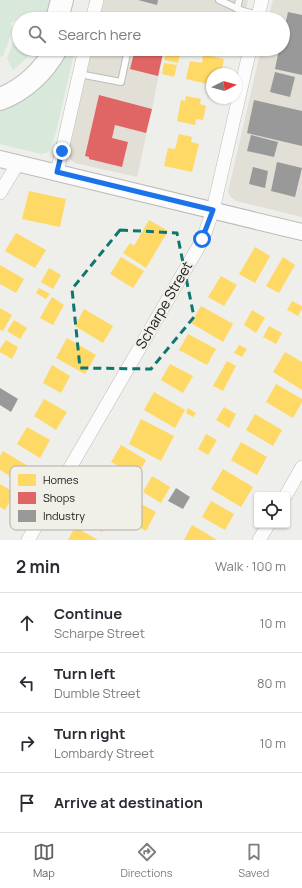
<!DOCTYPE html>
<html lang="en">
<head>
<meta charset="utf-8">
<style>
  body { margin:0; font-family:Manrope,sans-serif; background:#f7f7f7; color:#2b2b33 }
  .controls { position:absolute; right:12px; bottom:12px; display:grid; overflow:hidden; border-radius:4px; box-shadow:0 1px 3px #0004 }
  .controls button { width:36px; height:36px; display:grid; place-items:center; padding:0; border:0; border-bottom:1px solid #e1e1e2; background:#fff; color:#2b2b33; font:20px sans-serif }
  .compass { position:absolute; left:206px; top:68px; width:36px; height:36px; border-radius:50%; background:#fff; box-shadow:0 1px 3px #0004; rotate:84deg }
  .stop { position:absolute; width:12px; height:12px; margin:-9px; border:3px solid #1a73e8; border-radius:50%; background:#fff }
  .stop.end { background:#1a73e8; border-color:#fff; box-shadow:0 1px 4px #0008 }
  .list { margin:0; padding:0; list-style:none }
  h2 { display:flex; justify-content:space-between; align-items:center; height:52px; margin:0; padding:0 16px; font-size:17px }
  h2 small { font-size:13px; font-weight:400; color:#7c7c81 }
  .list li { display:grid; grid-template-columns:26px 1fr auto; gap:12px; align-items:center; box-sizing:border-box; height:60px; padding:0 16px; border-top:1px solid #e1e1e2 }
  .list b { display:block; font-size:15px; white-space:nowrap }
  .list p { margin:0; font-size:13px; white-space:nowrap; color:#7c7c81 }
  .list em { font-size:13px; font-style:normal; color:#7c7c81 }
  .icon { flex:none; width:22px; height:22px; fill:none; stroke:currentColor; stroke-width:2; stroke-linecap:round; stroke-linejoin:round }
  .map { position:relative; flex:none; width:302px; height:540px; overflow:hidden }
  .search { position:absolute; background:#fff; box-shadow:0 1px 3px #0004; left:12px; right:12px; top:12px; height:44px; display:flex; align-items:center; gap:10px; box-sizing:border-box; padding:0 14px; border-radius:22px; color:#7c7c81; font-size:15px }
  .sheet { height:292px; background:#fff }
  nav { display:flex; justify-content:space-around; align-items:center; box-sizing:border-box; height:56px; border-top:1px solid #e1e1e2; background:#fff; font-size:11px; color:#7c7c81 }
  nav a { display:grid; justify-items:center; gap:2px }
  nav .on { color:#636260 }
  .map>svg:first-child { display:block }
  .built { fill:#e1dfd6 }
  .green { fill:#d8e8da }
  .homes { fill:#ffd966 }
  .shops { fill:#e06666 }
  .industry { fill:#999 }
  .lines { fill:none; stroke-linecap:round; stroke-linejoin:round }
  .service-casing { stroke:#bcbcb9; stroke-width:8 }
  .minor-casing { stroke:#bcbcb9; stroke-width:14 }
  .tertiary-casing { stroke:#bcbcb9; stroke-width:18 }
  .motorway-casing { stroke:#bcbcb9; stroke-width:24 }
  .service { stroke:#fcfcfc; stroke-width:6 }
  .minor { stroke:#fcfcfc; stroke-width:13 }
  .tertiary { stroke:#fcfcfc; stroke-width:16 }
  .motorway { stroke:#fcfcfc; stroke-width:22 }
  .route { stroke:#1a73e8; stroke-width:5 }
  .marked { fill:none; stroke:#0f766e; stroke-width:3; stroke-dasharray:8 5; stroke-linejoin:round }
  .labels { text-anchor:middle; stroke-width:4; stroke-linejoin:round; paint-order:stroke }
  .street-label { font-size:14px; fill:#181715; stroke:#f0efe8 }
  .key { fill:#f0efe8; stroke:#afaea9; stroke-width:1 }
  .key-label { font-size:11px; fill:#181715 }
</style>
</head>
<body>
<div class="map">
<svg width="302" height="540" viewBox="0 0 302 540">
  <rect width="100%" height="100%" fill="#eeeeea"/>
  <g class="built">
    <path d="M104,0H248L244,19H201L173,12L171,19H99Z"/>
    <path d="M273,0H302V217L236,201L231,197L228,192L261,49H283V19H268Z"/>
    <path d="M92,49H164L152,109L137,177L75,163L70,159L68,153Z"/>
  </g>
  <g class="green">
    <path d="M0,0H55L51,19H19V49H35L29,56L13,70L7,58L18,30L15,20L11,23L12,32L3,56L0,57Z"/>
    <path d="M64,49H75L56,132L50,149L47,153L41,154L0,144V104Z"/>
  </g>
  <g class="homes">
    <path d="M167,49H181L178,63L164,60Z"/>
    <path d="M203,54L224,59L221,74H212V85L186,79L190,61L202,63Z"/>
    <path d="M164,63L177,65L174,77L162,74Z"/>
    <path d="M186,96L201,99L200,104L206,106L203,120L196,119L195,125L177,121L181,100L185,101Z"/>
    <path d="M179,134L192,137L191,142L199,144L192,172L164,166L168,148L175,149Z"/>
    <path d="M29,191L66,199L60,227L22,219Z"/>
    <path d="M149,220L168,231L146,268L123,253L130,243L134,246Z"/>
    <path d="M16,233L46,250L35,268L5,251Z"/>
    <path d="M255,247L270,256L255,283L239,274Z"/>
    <path d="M121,257L144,271L133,288L110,274Z"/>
    <path d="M283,257L295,265L279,293L266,286Z"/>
    <path d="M0,265L24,279L16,293L0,284Z"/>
    <path d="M49,268L61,275L53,289L41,282Z"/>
    <path d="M221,276L237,285L224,306L208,297Z"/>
    <path d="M39,288L50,294L46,299L36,293Z"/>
    <path d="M52,297L64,305L53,325L40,318Z"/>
    <path d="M292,301L302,306V309L298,316L287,310Z"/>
    <path d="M201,306L233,324L223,342L191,323Z"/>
    <path d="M0,308L12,315L3,331L0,330Z"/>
    <path d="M84,309L113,326L103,343L75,326Z"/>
    <path d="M252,310L265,318L256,333L244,325Z"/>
    <path d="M14,320L27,328L20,339L7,331Z"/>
    <path d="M269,326L282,333L276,344L263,337Z"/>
    <path d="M188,334L216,349L207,365L179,350Z"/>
    <path d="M67,338L96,355L85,374L56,358Z"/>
    <path d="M6,340L18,347L12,359L0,352V349Z"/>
    <path d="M239,345L247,349L242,357L234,353Z"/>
    <path d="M285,352L302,362V390L273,372Z"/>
    <path d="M227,361L236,366L223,391L213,386Z"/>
    <path d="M170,364L193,376L183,393L161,380Z"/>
    <path d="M52,365L70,376L61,393L43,383Z"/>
    <path d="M276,384L302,399V402L293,418L266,402Z"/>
    <path d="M154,392L185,410L175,428L144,410Z"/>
    <path d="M44,399L67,412L56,430L34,416Z"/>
    <path d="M224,407L236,414L229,428L216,420Z"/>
    <path d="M188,408L196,413L193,417L186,413Z"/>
    <path d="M255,414L282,430L273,446L246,430Z"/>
    <path d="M141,419L174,436L161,461L129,444Z"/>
    <path d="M27,427L50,440L40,458L17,444Z"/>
    <path d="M206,434L217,440L208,455L198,449Z"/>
    <path d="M241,442L267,457L257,475L231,460Z"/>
    <path d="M121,445L146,460L137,476L111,462Z"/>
    <path d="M3,451L33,469L24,485L0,470V456Z"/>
    <path d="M223,469L253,487L241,507L211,489Z"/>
    <path d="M104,472L143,495L130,519L90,496Z"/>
    <path d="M152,476L170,487L161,503L143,492Z"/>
    <path d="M0,484L15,493L5,510L0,507Z"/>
    <path d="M88,501L112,515L102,532L78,518Z"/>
    <path d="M211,501L234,514L225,530L202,517Z"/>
    <path d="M141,504L156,512L146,531L131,522Z"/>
    <path d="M192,525L217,540H184Z"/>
    <path d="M75,527L98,540H68Z"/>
  </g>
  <g class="shops">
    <path d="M135,49H164L158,76L130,69Z"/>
    <path d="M99,95L152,109L146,133L115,125L112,138L128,142L122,167L89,159V157L85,156Z"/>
  </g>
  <g class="industry">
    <path d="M138,0H158L157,5Z"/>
    <path d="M288,12L302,15V75L275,69L279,49H283V34Z"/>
    <path d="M275,72L295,77L290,97L270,92Z"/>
    <path d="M254,100L302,111V146L247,133Z"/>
    <path d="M251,135L278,142L274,157L247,151Z"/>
    <path d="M277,162L302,168L295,197L271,191Z"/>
    <path d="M253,167L268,171L265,188L249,184Z"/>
    <path d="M0,388L18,399L11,412L0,405Z"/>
    <path d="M176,488L190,497L183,509L168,501Z"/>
  </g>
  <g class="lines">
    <g class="service-casing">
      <g id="service">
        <path d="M219,0L243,11L258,15"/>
        <path d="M237,9L239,0"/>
        <path d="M93,16L104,19"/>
        <path d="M79,74L121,82L128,49"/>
      </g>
    </g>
    <g class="minor-casing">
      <g id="minor">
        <path d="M92,19L97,0"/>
        <path d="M257,19L262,0"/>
        <path d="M57,172L85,49"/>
        <path d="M0,193L18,163"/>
        <path d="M286,495L302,467"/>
        <path d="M28,540L203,239L213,210L250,49"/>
        <path d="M259,540L268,525"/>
      </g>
    </g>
    <g class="tertiary-casing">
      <path id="tertiary" d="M0,159L302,232"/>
    </g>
    <g class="motorway-casing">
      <g id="motorway">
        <path d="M57,19L62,0"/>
        <path d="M0,99C24,90 44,71 56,49"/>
      </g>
    </g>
    <use href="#service" class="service"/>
    <use href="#minor" class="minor"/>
    <use href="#tertiary" class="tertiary"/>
    <use href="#motorway" class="motorway"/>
  </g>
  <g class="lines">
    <path class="route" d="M62,151L57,172L213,210L202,239"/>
  </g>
  <path class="marked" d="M120,230L177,233L194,317L151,369L80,368L72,289Z"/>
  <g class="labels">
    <g class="street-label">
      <text transform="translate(164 305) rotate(-60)" y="5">Scharpe Street</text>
    </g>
  </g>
  <rect x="10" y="466" width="132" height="64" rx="6" class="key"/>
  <rect x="18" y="474" width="18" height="12" fill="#ffd966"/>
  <rect x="18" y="492" width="18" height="12" fill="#e06666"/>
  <rect x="18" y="510" width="18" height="12" fill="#999"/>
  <g class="key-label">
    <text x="43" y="484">Homes</text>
    <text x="43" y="502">Shops</text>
    <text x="43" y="520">Industry</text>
  </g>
</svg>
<div class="controls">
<button><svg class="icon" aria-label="locate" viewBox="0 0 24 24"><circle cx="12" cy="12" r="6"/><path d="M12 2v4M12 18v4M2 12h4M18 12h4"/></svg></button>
</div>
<svg class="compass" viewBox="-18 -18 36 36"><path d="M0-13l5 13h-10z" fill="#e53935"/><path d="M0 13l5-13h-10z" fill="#7c7c81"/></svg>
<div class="stop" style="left:202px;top:239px"></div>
<div class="stop end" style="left:62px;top:151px"></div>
<div class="search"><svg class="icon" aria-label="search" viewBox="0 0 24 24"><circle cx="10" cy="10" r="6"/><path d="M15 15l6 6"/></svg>Search here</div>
</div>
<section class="sheet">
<h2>2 min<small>Walk · 100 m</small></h2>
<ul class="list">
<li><svg class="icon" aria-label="ahead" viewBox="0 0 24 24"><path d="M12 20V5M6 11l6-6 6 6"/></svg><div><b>Continue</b><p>Scharpe Street</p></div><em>10 m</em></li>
<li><svg class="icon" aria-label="left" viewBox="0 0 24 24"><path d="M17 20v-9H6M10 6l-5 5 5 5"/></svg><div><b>Turn left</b><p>Dumble Street</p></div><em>80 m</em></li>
<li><svg class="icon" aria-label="right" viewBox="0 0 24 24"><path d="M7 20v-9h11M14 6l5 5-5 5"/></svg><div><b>Turn right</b><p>Lombardy Street</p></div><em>10 m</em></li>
<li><svg class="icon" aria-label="arrive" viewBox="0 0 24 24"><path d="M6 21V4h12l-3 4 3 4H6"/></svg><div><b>Arrive at destination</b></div></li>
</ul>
</section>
<nav>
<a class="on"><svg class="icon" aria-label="map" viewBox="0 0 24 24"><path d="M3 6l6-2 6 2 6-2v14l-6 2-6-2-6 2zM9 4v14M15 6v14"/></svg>Map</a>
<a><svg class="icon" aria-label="directions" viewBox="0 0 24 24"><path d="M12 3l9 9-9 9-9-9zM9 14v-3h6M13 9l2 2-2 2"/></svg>Directions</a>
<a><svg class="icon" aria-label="saved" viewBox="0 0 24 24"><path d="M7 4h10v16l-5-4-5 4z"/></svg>Saved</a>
</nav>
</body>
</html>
